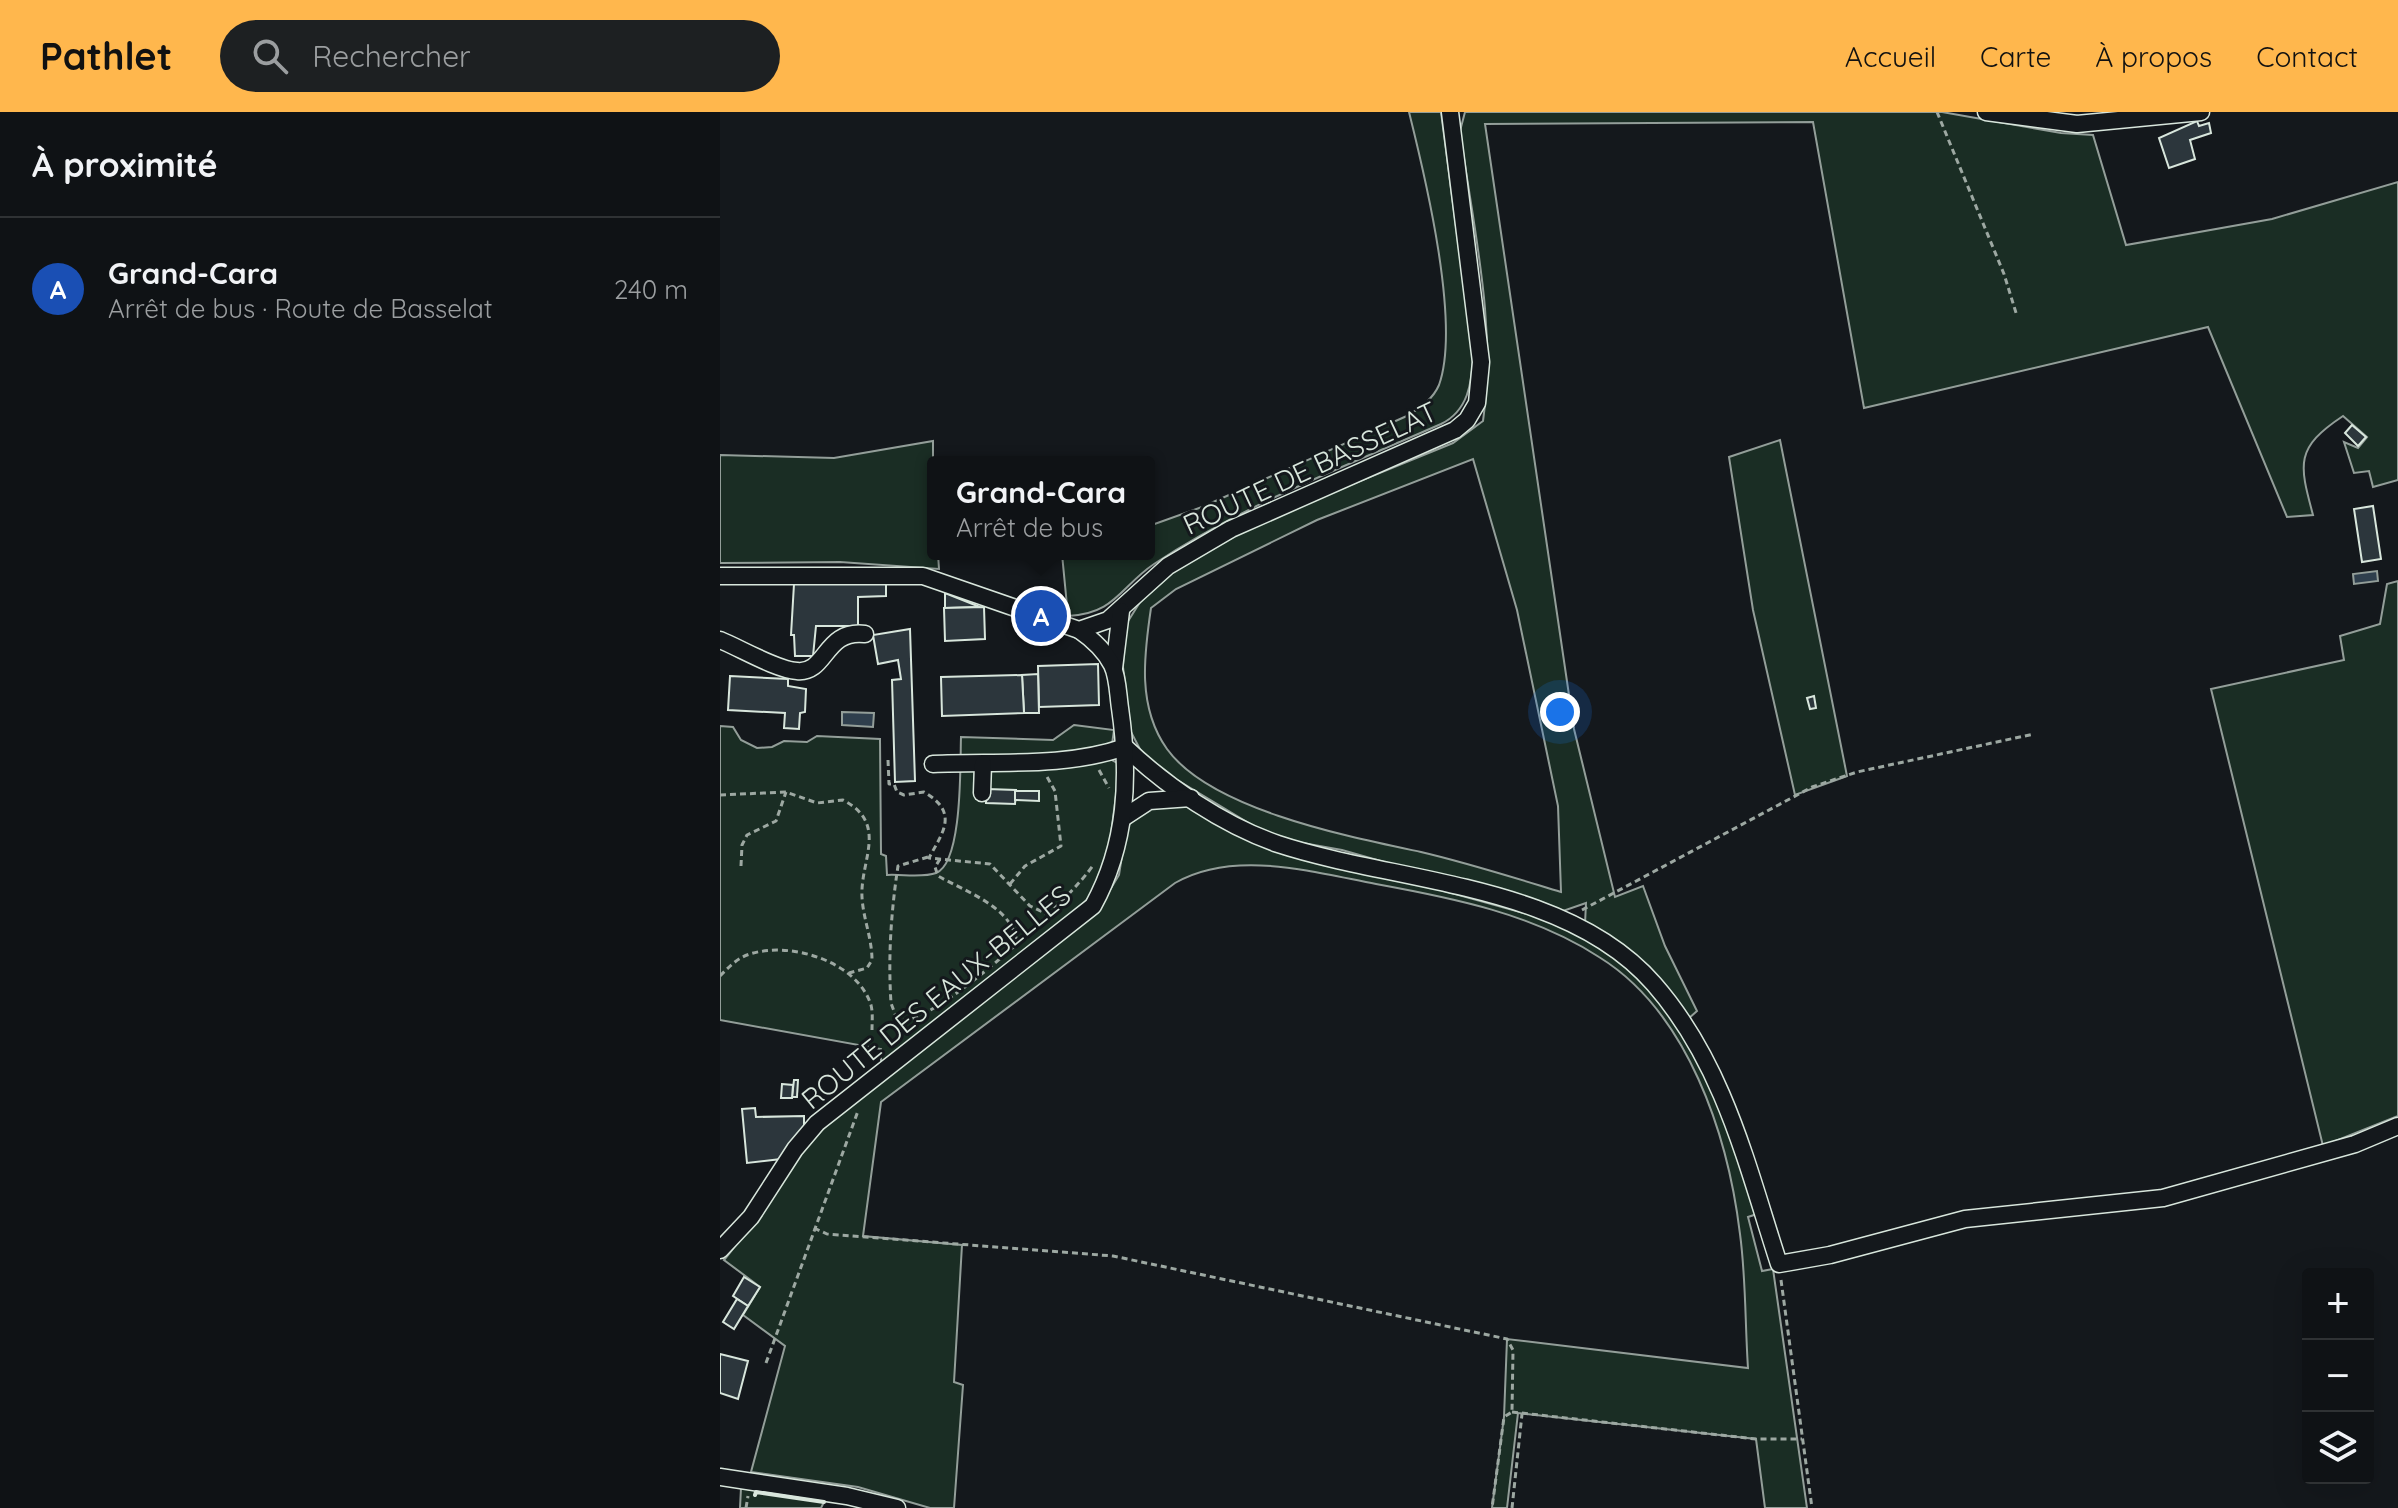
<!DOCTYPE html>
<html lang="fr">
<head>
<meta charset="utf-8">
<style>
  body { margin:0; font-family:Quicksand,sans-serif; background:#1d2022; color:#f1f3f6 }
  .controls { position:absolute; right:24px; bottom:24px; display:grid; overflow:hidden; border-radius:8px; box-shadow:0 8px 32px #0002 }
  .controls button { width:72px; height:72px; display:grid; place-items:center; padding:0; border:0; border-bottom:2px solid #2f3234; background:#0f1215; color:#f1f3f6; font:40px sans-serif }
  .you { position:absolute; left:840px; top:600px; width:28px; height:28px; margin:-20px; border:6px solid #fff; border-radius:50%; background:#1a73e8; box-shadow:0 0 0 12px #1a73e833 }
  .badge { display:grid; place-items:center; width:52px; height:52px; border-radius:50%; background:#ffb74d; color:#fff; font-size:26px; font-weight:700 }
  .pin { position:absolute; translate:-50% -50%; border:4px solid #fff; box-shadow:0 2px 8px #0006 }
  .popup { position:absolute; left:207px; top:344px; width:228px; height:104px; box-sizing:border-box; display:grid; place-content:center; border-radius:8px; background:#0f1215; filter:drop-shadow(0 2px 6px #0005); font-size:26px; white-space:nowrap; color:#9b9ea0 }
  .popup b { font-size:30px; color:#f1f3f6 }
  .popup::after { content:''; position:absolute; left:50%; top:100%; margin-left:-16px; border:16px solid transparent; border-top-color:#0f1215 }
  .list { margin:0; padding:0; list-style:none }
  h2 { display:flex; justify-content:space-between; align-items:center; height:104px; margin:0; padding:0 32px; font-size:34px }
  h2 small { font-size:26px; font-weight:400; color:#9b9ea0 }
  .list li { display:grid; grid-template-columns:52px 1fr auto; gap:24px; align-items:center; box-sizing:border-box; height:144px; padding:0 32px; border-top:2px solid #2f3234 }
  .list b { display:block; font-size:30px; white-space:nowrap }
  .list p { margin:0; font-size:26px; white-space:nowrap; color:#9b9ea0 }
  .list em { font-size:26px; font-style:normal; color:#9b9ea0 }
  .icon { flex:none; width:44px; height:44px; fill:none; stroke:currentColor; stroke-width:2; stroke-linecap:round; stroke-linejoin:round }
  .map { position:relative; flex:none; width:1678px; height:1396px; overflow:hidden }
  header { display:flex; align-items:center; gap:48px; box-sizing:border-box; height:112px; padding:0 40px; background:#ffb74d; color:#111 }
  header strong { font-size:38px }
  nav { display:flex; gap:44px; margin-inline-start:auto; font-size:28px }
  .search { width:560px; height:72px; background:#1d2022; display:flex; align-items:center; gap:20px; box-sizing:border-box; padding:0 28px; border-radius:44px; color:#9b9ea0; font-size:30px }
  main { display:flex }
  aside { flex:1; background:#0f1215 }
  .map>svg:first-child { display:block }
  .green { fill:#1a2d24; stroke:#939e99; stroke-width:2; fill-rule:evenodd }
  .water { fill:#2f3f4d; stroke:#939e99; stroke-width:2 }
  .building { fill:#2c363c; stroke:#d8e6dc; stroke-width:2 }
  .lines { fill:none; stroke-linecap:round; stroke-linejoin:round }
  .minor-casing { stroke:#d8e6dc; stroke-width:19 }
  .path { stroke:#9da8a2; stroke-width:3; stroke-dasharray:6 4; stroke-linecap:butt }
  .minor { stroke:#14181c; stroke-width:16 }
  .wall { stroke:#d8e6dc; stroke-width:4 }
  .labels { text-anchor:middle; stroke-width:6; stroke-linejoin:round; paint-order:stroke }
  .street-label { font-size:28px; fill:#d8e6dc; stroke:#14181c }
</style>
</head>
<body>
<header>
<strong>Pathlet</strong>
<div class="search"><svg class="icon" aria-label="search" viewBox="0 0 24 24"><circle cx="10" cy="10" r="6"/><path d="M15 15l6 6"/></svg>Rechercher</div>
<nav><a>Accueil</a><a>Carte</a><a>À propos</a><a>Contact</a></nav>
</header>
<main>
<aside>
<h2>À proximité<small></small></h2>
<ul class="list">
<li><span class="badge" style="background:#1a4fb4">A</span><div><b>Grand-Cara</b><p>Arrêt de bus · Route de Basselat</p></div><em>240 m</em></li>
</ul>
</aside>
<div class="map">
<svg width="1678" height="1396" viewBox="0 0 1678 1396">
  <rect width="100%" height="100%" fill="#14181c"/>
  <g class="green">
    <path d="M689,0H721L753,244C752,271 748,299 721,312C624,355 523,393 434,452C400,475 395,502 348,504L342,442H429V414L482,395L689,303C701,295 713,287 719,273C741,212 705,64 689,0Z"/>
    <path d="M745,0H1222L1341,21L1373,23L1406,133L1552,107L1678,70V368L1653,375L1649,359L1634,361L1624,330L1638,336L1647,325L1623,304C1575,336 1579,351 1593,403L1567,405L1488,215L1144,296L1093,10L765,12L854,617L895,785L923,774L945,834L977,899L968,907L928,854L865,812L866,791L843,799L830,797L622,738L566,728L537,716L449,663L422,641L411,620L403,555L405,514L422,487L450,461L542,409L733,331L763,309C777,213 753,115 740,19ZM753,347L797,498L838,694L841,780C795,766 748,751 701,740C630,725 491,698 447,637C417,595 424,543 431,496L456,477L597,408Z"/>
    <path d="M1060,328L1127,664L1075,683L1033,498L1009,345Z"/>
    <path d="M213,329V442H218L219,457L120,450L0,451V343L114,346Z"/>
    <path d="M1678,469V1004L1603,1034L1491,577L1624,548L1620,524L1660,512L1667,472Z"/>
    <path d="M354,613L394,618L390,647L397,651L399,660L387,753L370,784L359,797L161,952V937L0,908V614L13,615L21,628L37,636L52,635L64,629L87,630L97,624L160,627L161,742L166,744L167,763C181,762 203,766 216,761C243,751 240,650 241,625L333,628Z"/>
    <path d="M465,692L519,722L829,808L888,838L947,895L995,977L1037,1102L1028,1105L1042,1159L1053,1157L1087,1396H1045L1036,1327L798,1301L787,1396H772L784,1305L787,1227L1028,1256C1025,1212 1026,1166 1020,1122C1008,1023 968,900 879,845C813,802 733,786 656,772C593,760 514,737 455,771L161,990L143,1124L242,1133L234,1270L243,1273L234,1396H210L138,1375L31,1360L65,1234L23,1203L40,1175L4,1148C40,1105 66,1053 106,1014L376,801L399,763L407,712L421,698Z"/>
    <path d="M21,1376L104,1390L101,1396H20Z"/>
  </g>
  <g class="water">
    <path d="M1657,459L1658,469L1634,472L1633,462Z"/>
    <path d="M122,600L154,601L153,615L122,613Z"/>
  </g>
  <g class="building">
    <path d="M1477,9L1479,14L1489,11L1491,21L1470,28L1475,47L1449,56L1439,26Z"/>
    <path d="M1632,313L1646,325L1638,334L1625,321Z"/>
    <path d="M1653,394L1661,447L1642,450L1634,397Z"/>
    <path d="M166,468V484L138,485V514H96L93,544H75L74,523H71L74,472Z"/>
    <path d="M225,481L260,495L225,496Z"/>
    <path d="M264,495L265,527L225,529L224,496Z"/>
    <path d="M190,517L195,669L175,670L172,568L181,567L178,548L158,552L153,523Z"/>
    <path d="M378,552L379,593L319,595L318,554Z"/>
    <path d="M318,562L319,601H304L302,563Z"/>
    <path d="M302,563L304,601L222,604L221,565Z"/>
    <path d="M10,564L68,567V574L86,577L85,600L80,601L79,617L64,616L65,601L8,598Z"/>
    <path d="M1094,584L1096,596L1090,597L1087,586Z"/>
    <path d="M267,677L296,678L295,692L266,691Z"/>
    <path d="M295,679H319V689L295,688Z"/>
    <path d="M74,968H78L77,985H72Z"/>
    <path d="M62,972L73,973L72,986H61Z"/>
    <path d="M35,996L36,1005L84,1004V1016L61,1047L27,1051L22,997Z"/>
    <path d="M24,1165L40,1175L28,1194L13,1184Z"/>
    <path d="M17,1187L28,1194L14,1217L3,1210Z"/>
    <path d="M0,1242L28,1249L18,1287L0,1281Z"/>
  </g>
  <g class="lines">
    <g class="minor-casing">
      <g id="minor">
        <path d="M1266,0L1357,12L1481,0"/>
        <path d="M0,464H203L359,518L388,508L448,454L511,417L735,318L747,308L757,291L761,250L730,0"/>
        <path d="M0,528C20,536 57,558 77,559C107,562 104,517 145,522"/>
        <path d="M394,556L401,499"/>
        <path d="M405,635C447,675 503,713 558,732C677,771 846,771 934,872C1004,952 1027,1054 1059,1152L1110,1143L1245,1107L1443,1086L1635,1032L1678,1014"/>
        <path d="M213,652C276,649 345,656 405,635"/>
        <path d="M262,681L263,652"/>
        <path d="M403,706L429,689L471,686"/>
        <path d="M0,1138L31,1105L75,1037L97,1011L373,794C407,732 410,665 400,596C398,583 398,565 392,553C385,539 372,527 359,518"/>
        <path d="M0,1365L127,1384L177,1396"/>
      </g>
    </g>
    <g class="path">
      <path d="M1217,0L1284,162L1297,204"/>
      <path d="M168,648L169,672H174L177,680L184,683L204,680C240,701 222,721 209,746L270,752L310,794L329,803"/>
      <path d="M379,658L389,676"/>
      <path d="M0,683L66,680L97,691L123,688C169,712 140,748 142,785C143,806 152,826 152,848L147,856L129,861"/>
      <path d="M208,745L178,754C171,800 168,845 171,891L175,902L184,908C222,907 352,786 374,752"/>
      <path d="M220,747L215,755L218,764C246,780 293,795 297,831"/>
      <path d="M21,754L22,733L27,723L56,709L66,680"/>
      <path d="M290,772L305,754L341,734L335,679L326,663"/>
      <path d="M862,798L1092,675L1137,660L1314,622"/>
      <path d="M0,864C9,855 17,846 30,842C70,829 137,849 151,893C153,901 152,909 152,918"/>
      <path d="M94,1116L107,1122L393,1144L787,1227L793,1238L792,1300L784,1305L772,1396"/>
      <path d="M1061,1168L1092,1396"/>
      <path d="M46,1251L138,999"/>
      <path d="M792,1300L1036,1327H1082"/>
      <path d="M26,1396L28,1384"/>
      <path d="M792,1396L802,1302"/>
    </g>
    <use href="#minor" class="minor"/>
    <path class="wall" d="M35,1383L36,1380L104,1390"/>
  </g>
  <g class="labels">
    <g class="street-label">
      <text transform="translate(590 356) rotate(-25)" y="10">ROUTE DE BASSELAT</text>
      <text transform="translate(216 885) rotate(-39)" y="10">ROUTE DES EAUX-BELLES</text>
    </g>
  </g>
</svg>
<div class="controls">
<button>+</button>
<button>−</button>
<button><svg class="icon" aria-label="layers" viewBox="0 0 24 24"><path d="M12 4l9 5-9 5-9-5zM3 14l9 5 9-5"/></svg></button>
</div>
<div class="you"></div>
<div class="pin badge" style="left:321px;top:504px;background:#1a4fb4">A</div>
<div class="popup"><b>Grand-Cara</b>Arrêt de bus</div>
</div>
</main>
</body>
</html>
